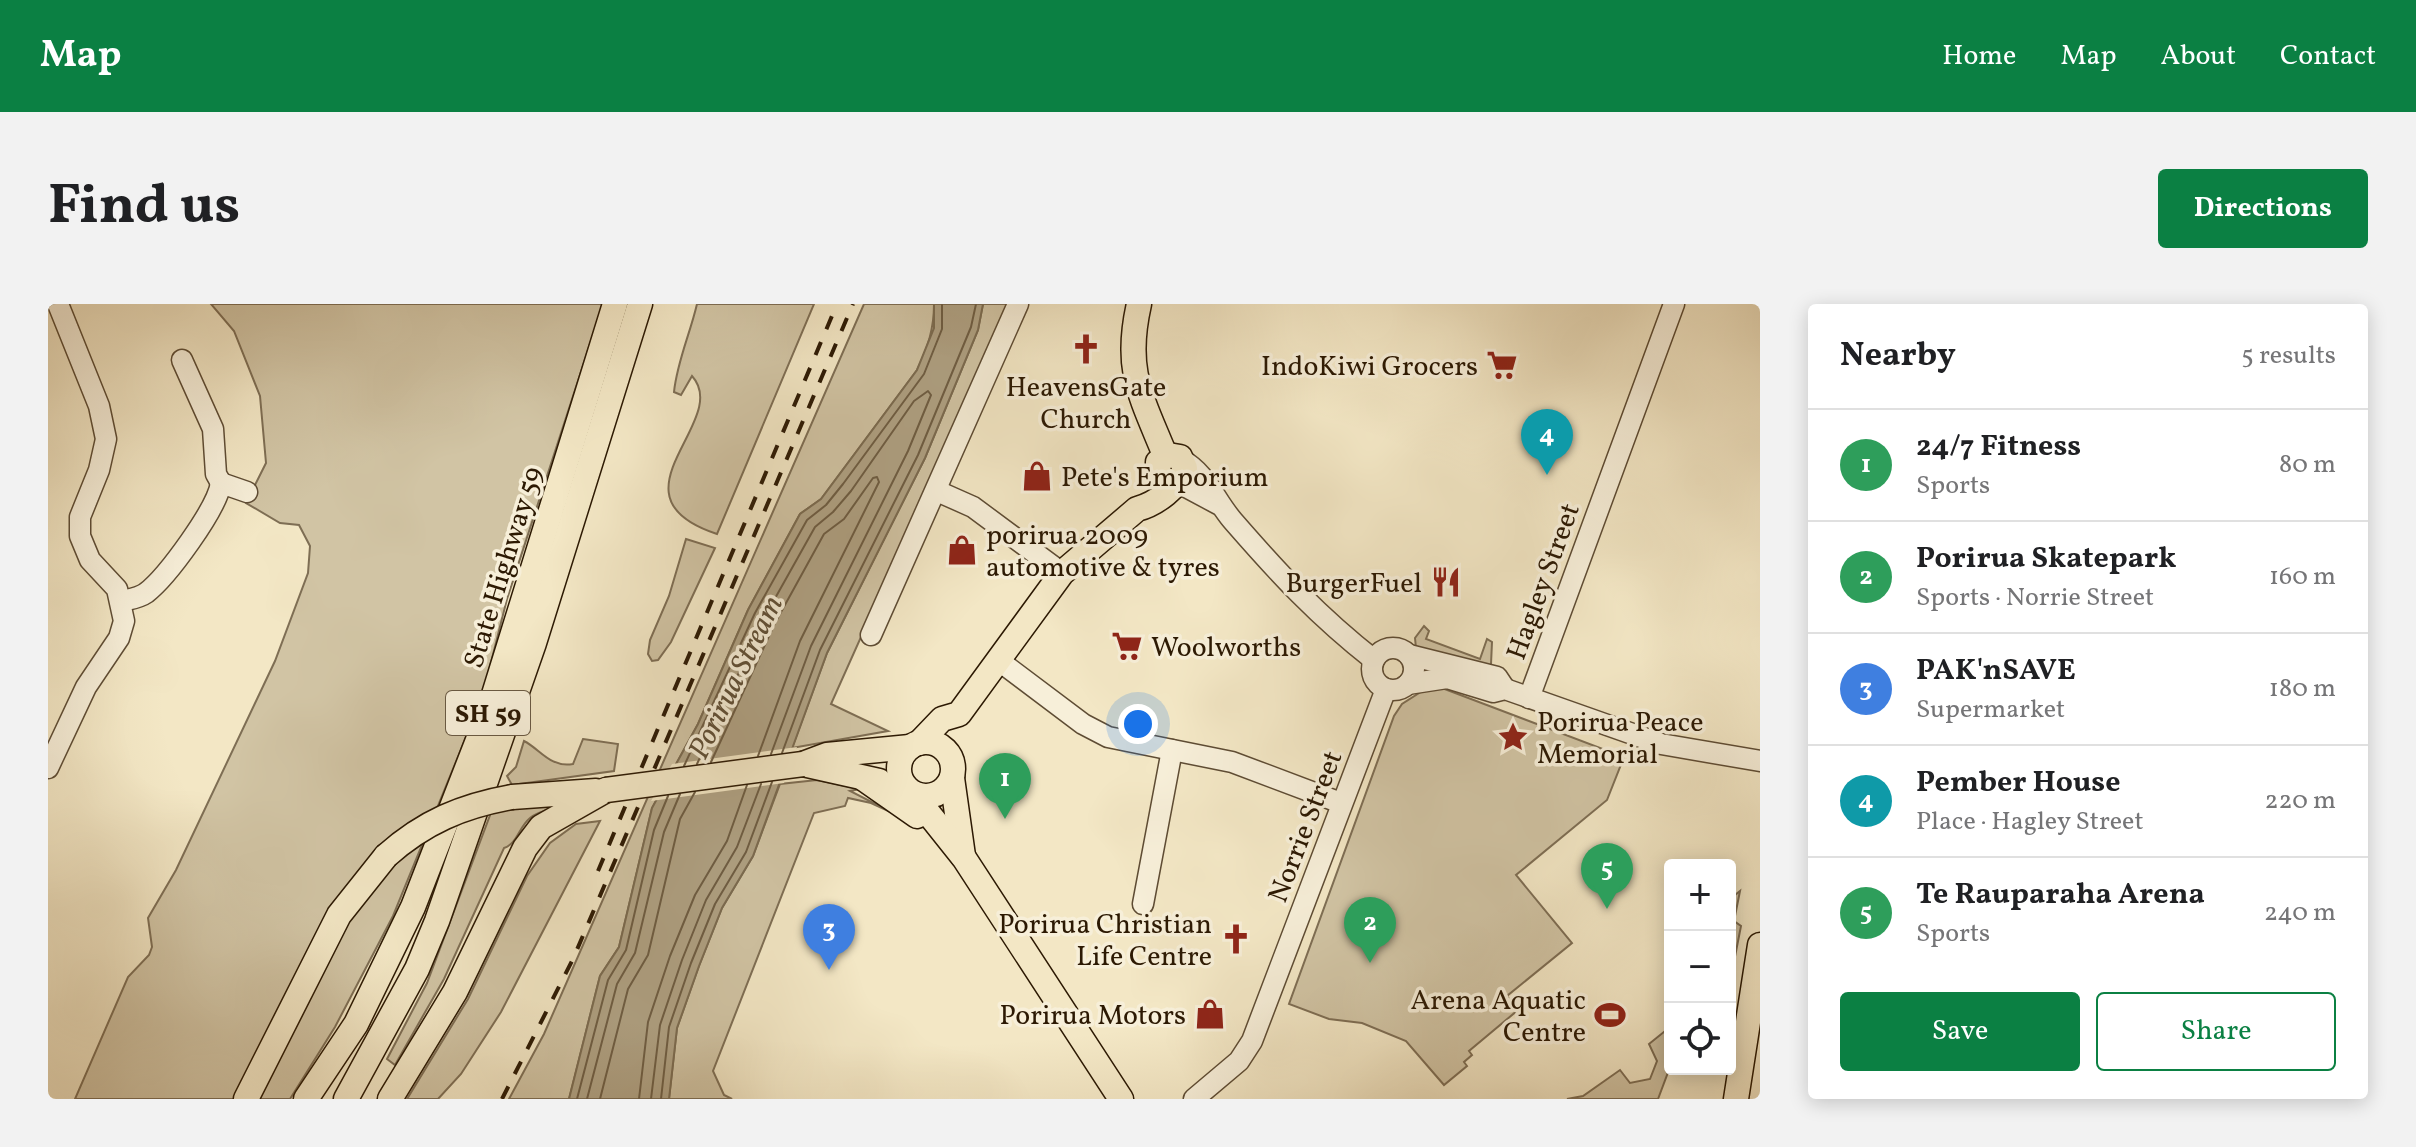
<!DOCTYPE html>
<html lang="en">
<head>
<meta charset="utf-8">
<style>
  body { margin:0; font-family:Vollkorn,serif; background:#f2f2f2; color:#202124 }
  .controls { position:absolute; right:24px; bottom:24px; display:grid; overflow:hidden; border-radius:8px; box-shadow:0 4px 20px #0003 }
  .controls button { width:72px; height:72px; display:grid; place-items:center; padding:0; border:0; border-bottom:2px solid #e0e0e0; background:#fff; color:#202124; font:40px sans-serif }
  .you { position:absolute; left:1090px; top:420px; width:28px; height:28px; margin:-20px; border:6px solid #fff; border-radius:50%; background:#1a73e8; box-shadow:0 0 0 12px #1a73e833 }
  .badge { display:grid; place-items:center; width:52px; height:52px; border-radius:50%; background:#0b8043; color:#fff; font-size:26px; font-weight:700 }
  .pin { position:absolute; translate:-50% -66px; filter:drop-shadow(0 2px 4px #0008) }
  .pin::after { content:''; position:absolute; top:42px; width:28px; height:24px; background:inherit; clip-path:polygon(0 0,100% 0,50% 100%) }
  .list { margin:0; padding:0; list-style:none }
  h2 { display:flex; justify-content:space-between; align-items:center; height:104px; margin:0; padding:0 32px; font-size:34px }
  h2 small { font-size:26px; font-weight:400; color:#757577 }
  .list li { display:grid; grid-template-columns:52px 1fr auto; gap:24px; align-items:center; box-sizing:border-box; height:112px; padding:0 32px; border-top:2px solid #e0e0e0 }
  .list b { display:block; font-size:30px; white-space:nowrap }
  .list p { margin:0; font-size:26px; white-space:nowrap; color:#757577 }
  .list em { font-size:26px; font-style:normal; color:#757577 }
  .actions { display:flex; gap:16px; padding:24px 32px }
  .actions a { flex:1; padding:18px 0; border:2px solid #0b8043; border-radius:8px; text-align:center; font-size:28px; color:#0b8043 }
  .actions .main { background:#0b8043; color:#fff }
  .icon { flex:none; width:44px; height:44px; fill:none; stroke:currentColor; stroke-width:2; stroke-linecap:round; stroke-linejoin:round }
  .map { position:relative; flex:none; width:1712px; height:795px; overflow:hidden; border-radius:8px }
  header { display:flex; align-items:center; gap:48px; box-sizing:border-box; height:112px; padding:0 40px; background:#0b8043; color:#fff }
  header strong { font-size:38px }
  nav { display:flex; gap:44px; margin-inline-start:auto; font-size:28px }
  .intro { display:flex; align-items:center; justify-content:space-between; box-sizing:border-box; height:192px; padding:0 48px }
  h1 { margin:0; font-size:56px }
  .button { padding:20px 36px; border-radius:8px; background:#0b8043; color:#fff; font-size:28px; font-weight:700 }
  main { display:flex; gap:48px; padding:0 48px }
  aside { flex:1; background:#fff; border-radius:8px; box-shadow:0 4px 20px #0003 }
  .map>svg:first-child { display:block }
  .green { fill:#d1c4a4; stroke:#7e6e54; stroke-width:2 }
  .water { fill:#afa183; stroke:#7b6b50; stroke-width:2 }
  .pier { fill:#f3e7c5 }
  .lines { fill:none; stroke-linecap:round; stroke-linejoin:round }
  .shore { stroke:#6e5d43; stroke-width:2 }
  .minor-casing { stroke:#5e4c34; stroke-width:23 }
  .major-casing { stroke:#2c1903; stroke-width:27 }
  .minor { stroke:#f7efd9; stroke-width:20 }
  .major { stroke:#f3e7c5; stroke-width:24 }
  .rail { stroke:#2c1903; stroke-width:4; stroke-dasharray:14 14; stroke-linecap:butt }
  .major-bridge-casing { stroke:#2c1903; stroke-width:27; stroke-linecap:butt }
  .major-bridge { stroke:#f3e7c5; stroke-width:24 }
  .labels { text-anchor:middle; stroke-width:7; stroke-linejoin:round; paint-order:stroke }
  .shield { fill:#f7efd9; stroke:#695943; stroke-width:2 }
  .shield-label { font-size:26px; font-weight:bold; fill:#2c1903 }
  .poi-label { font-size:28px; fill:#2c1903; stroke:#f7efd9; text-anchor:end }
  .street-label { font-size:28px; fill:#2c1903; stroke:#f7efd9 }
  .water-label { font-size:30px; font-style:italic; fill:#604f36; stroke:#f7efd9 }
</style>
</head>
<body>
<header>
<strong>Map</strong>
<nav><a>Home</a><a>Map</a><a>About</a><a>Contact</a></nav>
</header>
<div class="intro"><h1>Find us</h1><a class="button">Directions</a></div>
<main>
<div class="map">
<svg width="1712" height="795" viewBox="0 0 1712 795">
  <rect width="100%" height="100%" fill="#f3e7c5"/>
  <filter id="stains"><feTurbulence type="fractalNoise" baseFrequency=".0025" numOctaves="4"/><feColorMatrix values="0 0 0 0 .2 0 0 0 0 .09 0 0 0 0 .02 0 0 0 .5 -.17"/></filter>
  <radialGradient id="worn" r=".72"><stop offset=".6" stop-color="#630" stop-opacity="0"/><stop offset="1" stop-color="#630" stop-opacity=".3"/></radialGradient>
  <g class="green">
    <path d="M163,0H555L459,295L434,394L345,612L287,723L242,795H27L80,673L101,651L104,643L100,614L128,566L227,357L260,269L262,242L251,221L232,219L198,199L218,159L212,92L186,27Z"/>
    <path d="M649,0H766L669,230C554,192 685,117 644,72L633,91L626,88C629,58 642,30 649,0Z"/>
    <path d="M816,0H886C886,25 880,43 869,66L773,195L752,210L700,306L650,420L604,504L571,643L552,672L521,795H461L496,730Z"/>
    <path d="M935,0H962L783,400L840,427L744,444L779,349L877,154L930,26Z"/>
    <path d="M638,235L667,244L623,338L610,356L604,357L600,350L602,336L621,292Z"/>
    <path d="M1376,322L1381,327L1378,335L1432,355L1439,335L1444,338L1443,360L1440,363L1368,344L1367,334Z"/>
    <path d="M1379,384H1394L1576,453L1559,496L1468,571L1524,639L1459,692L1470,706L1421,747L1424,751L1416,758L1419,762L1396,781L1358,737L1314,719L1281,715L1241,700L1346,412L1354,400Z"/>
    <path d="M535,435L570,440L566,467L464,481L459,472L468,463L476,437C492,445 502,464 525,460Z"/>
    <path d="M769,476L812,485L802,487L847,510L823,499L800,494L797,502L766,509L665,767L676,791L684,795H621L629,724L651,662L674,604L705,552L732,480Z"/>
    <path d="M503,495L506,503C497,508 490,507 482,514C470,524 470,539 456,544L396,675L347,761L339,755L379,679L444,506Z"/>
    <path d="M552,517L453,708L413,770L390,795H359L420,695L479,572L502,539L528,520Z"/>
    <path d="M1692,587L1686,617L1693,622L1682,678V595Z"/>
    <path d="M1622,723V763L1610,795H1519L1535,792L1572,766L1582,779L1602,775L1609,757L1601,740Z"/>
  </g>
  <path class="water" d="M886,0H935L930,26L877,154L779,349L705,552L674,604L651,662L629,724L621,795H521L552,672L571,643L604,504L650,420L700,306L752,210L773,195L869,66L886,24Z"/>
  <path class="pier" d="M749,443L736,479L603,497L624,460Z"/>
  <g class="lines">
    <g class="shore">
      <path d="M734,449L772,346L870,151L923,23L928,0"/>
      <path d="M663,458L727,319L776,230L796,215L825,174L829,173L831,178L752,337L710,452"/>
      <path d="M649,460L716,314L767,223L785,208L803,187L866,97L880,87L883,91L860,147L763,342L723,450"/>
      <path d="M636,462L707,309L759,216L778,201L795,180L876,70L894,25V0"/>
      <path d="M529,795L560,676L578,646L606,526L620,492"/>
      <path d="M539,795L569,680L587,649L616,528L632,490"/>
      <path d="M552,795L580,685L600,651L632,515L647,488"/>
      <path d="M591,795L600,718L622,652L647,591L679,537L699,481"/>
      <path d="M603,795L612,721L634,656L658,596L689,543L713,480"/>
      <path d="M613,795L621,723L643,659L667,600L698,548L724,478"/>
    </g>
    <g class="minor-casing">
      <g id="minor">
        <path d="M134,56L165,125L168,170L173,179"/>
        <path d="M1134,156C1159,170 1166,195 1185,217C1232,271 1270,312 1326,356"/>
        <path d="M1127,177L1170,200"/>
        <path d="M889,187L925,203L1014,269"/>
        <path d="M74,297C82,295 91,294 98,289C119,273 169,205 173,179L199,188"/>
        <path d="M823,331L970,0"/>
        <circle cx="1345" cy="365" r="21"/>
        <path d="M1361,351L1449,373L1457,385"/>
        <path d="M950,356L1035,420L1060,433L1184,458L1293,499"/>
        <path d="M1360,380L1399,374L1445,388L1457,385L1613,440L1712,457"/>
        <path d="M1481,394L1626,0"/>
        <path d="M0,464L38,383L71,334L76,317L69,285L42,256L32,232V213L51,166L58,135L51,102L10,0"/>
        <path d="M1095,600L1124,446"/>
        <path d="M1146,795L1191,757L1204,737L1338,385"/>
      </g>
    </g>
    <g class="major-casing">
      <g id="major">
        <path d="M1091,0C1076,66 1093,92 1117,151"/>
        <circle cx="878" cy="465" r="27"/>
        <path d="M871,439L894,415L911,410L1014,269L1089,205C1108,200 1131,183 1137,164L1132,153L1120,151L1110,158V168L1116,176L1126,178"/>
        <path d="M755,460L831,477"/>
        <path d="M755,460L779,451L862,443"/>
        <path d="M904,474L915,552"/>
        <path d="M816,475L869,512"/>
        <path d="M865,490L916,554L1073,795"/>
        <path d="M464,493L548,487"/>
        <path d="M198,795L291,611L338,552"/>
        <path d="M258,795L308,720L365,603L439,413L567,0"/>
        <path d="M298,795L369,665L389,617L486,339L592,0"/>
        <path d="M342,795L407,688L477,544L493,523L558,486"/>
        <path d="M1688,795L1712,641"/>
      </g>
    </g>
    <use href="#minor" class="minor"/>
    <use href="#major" class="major"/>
    <g class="rail">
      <path d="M550,567L789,0"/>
      <path d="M454,795L525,655L805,0"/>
    </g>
    <g class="major-bridge-casing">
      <g id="major-bridge">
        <path d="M558,486L755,460"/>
        <path d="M338,552C376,518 414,502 464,493"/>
      </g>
    </g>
    <use href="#major-bridge" class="major-bridge"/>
  </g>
  <defs>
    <g id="church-bare" transform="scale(2.4)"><path d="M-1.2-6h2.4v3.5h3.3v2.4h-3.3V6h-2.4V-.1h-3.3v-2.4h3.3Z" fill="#8f2418" stroke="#f7efd9" stroke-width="2.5" paint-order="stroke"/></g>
    <g id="supermarket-bare" transform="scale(2.4)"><path d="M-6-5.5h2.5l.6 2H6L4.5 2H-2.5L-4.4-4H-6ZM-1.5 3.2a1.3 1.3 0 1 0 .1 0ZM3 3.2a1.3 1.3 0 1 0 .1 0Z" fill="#8f2418" stroke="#f7efd9" stroke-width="2.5" paint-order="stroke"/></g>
    <g id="shop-bare" transform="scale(2.4)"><path d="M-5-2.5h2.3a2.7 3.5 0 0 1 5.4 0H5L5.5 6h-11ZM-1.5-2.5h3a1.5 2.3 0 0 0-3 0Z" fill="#8f2418" stroke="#f7efd9" stroke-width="2.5" paint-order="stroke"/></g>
    <g id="restaurant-bare" transform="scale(2.4)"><path d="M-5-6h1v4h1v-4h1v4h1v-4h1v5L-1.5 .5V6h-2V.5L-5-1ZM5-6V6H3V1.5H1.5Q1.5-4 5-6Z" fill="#8f2418" stroke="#f7efd9" stroke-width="2.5" paint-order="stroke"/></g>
    <g id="sight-bare" transform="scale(2.4)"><path d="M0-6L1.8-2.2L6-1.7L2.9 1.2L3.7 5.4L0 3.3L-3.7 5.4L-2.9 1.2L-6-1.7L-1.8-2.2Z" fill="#8f2418" stroke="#f7efd9" stroke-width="2.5" paint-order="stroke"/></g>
    <g id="stadium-bare" transform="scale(2.4)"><path d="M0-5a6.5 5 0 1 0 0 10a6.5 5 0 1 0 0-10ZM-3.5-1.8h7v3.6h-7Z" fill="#8f2418" stroke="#f7efd9" stroke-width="2.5" paint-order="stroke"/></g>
  </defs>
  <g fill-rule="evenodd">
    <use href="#church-bare" x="1038" y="45"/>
    <use href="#supermarket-bare" x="1454" y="61"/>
    <use href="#shop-bare" x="989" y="172"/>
    <use href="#shop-bare" x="914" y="246"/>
    <use href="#restaurant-bare" x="1398" y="278"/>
    <use href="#supermarket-bare" x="1079" y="342"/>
    <use href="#sight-bare" x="1465" y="433"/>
    <use href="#church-bare" x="1188" y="635"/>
    <use href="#shop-bare" x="1162" y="710"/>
    <use href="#stadium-bare" x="1562" y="711"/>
  </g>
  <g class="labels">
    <rect class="shield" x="398" y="387" width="84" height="44" rx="6"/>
    <g class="shield-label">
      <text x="440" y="418">SH 59</text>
    </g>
    <g class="poi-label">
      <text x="1430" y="71">IndoKiwi Grocers</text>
      <text x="1038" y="92" text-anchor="middle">HeavensGate<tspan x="1038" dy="32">Church</tspan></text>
      <text x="1013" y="182" text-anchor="start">Pete's Emporium</text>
      <text x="938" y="240" text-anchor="start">porirua 2009<tspan x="938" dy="32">automotive &amp; tyres</tspan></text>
      <text x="1374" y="288">BurgerFuel</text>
      <text x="1103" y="352" text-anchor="start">Woolworths</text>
      <text x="1489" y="427" text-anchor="start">Porirua Peace<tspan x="1489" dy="32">Memorial</tspan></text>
      <text x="1164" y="629">Porirua Christian<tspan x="1164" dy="32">Life Centre</tspan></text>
      <text x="1538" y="705">Arena Aquatic<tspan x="1538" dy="32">Centre</tspan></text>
      <text x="1138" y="720">Porirua Motors</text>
    </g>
    <g class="street-label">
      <text transform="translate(454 263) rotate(-73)" y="10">State Highway 59</text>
      <text transform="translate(1494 277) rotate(-70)" y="10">Hagley Street</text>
      <text transform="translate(1256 522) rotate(-69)" y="10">Norrie Street</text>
    </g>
    <g class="water-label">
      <text transform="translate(687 373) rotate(-64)" y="10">Porirua Stream</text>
    </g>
  </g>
  <rect width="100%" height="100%" filter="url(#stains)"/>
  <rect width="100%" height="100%" fill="url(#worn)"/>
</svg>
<div class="controls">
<button>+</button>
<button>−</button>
<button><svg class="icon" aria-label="locate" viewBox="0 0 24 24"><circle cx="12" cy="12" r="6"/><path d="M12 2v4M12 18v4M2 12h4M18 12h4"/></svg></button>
</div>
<div class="you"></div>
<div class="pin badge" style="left:957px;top:515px;background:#2e9e5b">1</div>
<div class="pin badge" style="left:1322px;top:659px;background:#2e9e5b">2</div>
<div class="pin badge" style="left:781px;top:666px;background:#3f7fe0">3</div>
<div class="pin badge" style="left:1499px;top:171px;background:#0f9aa8">4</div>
<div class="pin badge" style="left:1559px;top:605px;background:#2e9e5b">5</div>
</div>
<aside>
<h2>Nearby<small>5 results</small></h2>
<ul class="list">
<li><span class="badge" style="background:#2e9e5b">1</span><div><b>24/7 Fitness</b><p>Sports</p></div><em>80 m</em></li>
<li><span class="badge" style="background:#2e9e5b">2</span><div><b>Porirua Skatepark</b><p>Sports · Norrie Street</p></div><em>160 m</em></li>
<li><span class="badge" style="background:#3f7fe0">3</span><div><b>PAK'nSAVE</b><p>Supermarket</p></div><em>180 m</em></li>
<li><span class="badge" style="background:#0f9aa8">4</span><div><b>Pember House</b><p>Place · Hagley Street</p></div><em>220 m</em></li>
<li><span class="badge" style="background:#2e9e5b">5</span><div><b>Te Rauparaha Arena</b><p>Sports</p></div><em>240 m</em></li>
</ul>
<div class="actions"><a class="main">Save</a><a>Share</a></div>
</aside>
</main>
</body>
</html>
